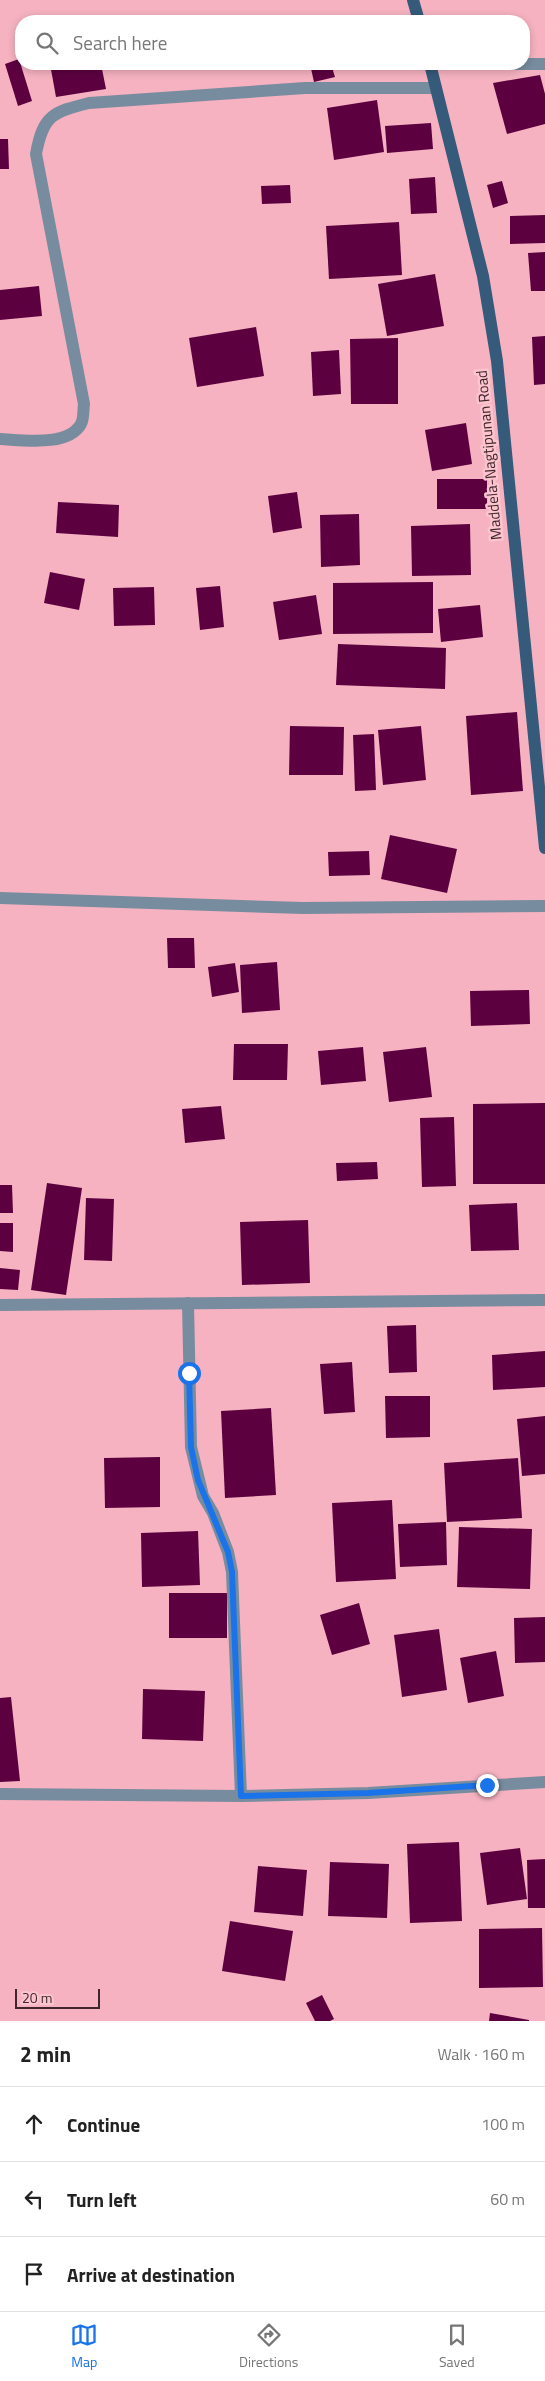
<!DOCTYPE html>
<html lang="en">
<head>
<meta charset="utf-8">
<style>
  body { margin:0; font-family:"Titillium Web",sans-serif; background:#f6f6f6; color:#222 }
  .scale { position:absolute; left:15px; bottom:12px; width:85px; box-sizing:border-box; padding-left:5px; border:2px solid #40262c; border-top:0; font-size:14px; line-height:18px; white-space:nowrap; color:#40262c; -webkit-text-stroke:4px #fbc4ce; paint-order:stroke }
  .stop { position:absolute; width:15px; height:15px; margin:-11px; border:4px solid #1a73e8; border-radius:50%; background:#fff }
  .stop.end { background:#1a73e8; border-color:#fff; box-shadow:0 1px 5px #0008 }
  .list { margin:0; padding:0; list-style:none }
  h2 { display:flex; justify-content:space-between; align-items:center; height:65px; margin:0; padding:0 20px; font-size:21px }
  h2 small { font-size:16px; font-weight:400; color:#767676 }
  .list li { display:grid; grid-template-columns:32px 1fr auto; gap:15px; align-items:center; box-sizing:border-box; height:75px; padding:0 20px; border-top:1px solid #e0e0e0 }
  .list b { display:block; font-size:19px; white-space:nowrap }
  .list em { font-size:16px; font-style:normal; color:#767676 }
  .icon { flex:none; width:28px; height:28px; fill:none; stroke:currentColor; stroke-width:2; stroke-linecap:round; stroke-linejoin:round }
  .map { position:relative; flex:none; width:545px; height:2021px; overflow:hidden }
  .search { position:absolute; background:#fff; box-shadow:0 2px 8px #0003; left:15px; right:15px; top:15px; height:55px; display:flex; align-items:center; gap:12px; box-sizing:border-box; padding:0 18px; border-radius:20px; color:#767676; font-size:19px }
  .sheet { height:290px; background:#fff }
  nav { display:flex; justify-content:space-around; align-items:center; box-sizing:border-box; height:70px; border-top:1px solid #e0e0e0; background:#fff; font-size:14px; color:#767676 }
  nav a { display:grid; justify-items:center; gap:2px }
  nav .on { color:#1a73e8 }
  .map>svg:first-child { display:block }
  .building { fill:#5c0040 }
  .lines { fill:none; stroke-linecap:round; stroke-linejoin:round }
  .minor { stroke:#788c9f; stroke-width:12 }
  .major { stroke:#355a7a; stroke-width:12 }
  .route { stroke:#1a73e8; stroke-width:6 }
  .labels { text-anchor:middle; stroke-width:5; stroke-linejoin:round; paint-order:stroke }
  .street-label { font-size:15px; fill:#40262c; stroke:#fbc4ce }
</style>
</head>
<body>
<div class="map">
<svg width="545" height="2021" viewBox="0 0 545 2021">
  <rect width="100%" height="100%" fill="#f6b2c0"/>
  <g class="building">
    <path d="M19,59L32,101L18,106L5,64Z"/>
    <path d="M50,64H101L106,89L56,97Z"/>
    <path d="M310,64H331L335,77L314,82Z"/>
    <path d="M540,75L545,94V124L507,134L493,83Z"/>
    <path d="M377,100L384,152L334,160L327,108Z"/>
    <path d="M431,123L433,149L387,153L385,126Z"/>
    <path d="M0,139H8L9,169H0Z"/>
    <path d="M435,177L437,213L411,214L409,179Z"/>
    <path d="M502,181L508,203L493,208L487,185Z"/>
    <path d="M290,185L291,203L262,204L261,186Z"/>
    <path d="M545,215V243L510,244V216Z"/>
    <path d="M399,222L402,275L329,279L326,226Z"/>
    <path d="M545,252V291H531L528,253Z"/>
    <path d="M435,274L444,326L387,336L378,284Z"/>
    <path d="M39,286L42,316L0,320V290Z"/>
    <path d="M256,327L264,376L197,387L189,338Z"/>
    <path d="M545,336V384L534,385L532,337Z"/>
    <path d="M398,338V404H351L350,339Z"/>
    <path d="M339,350L341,394L313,396L311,352Z"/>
    <path d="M466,423L472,464L432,471L425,430Z"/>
    <rect x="437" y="479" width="50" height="30"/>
    <path d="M297,492L302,528L273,533L268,496Z"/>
    <path d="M58,502L119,505L118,537L56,533Z"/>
    <path d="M359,514L360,565L321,567L320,515Z"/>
    <path d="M470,524L471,575L412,576L411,526Z"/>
    <path d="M50,572L85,579L79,610L44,603Z"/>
    <path d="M433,582V633L333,634V583Z"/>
    <path d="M220,586L224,627L200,630L196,588Z"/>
    <path d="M154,587L155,625L114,626L113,588Z"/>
    <path d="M316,595L322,634L279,640L273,602Z"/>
    <path d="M480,605L483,637L441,642L438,609Z"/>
    <path d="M338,644L446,648L445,689L336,685Z"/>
    <path d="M517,712L523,791L471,795L466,716Z"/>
    <path d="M290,726L344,727L343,775H289Z"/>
    <path d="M421,726L426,780L383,785L378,730Z"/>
    <path d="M374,734L376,790L355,791L353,735Z"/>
    <path d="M390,835L457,849L447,893L381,879Z"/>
    <path d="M369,851L370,875L329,876L328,852Z"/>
    <path d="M167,938H194L195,968H168Z"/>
    <path d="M277,962L280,1010L242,1013L240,965Z"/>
    <path d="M235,963L239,992L212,997L208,967Z"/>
    <path d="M529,990L530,1024L471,1026L470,991Z"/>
    <path d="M234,1044H288L287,1080H233Z"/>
    <path d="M363,1047L366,1081L321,1085L318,1051Z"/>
    <path d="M426,1047L432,1097L389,1102L383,1052Z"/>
    <path d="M545,1103V1184H473V1104Z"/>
    <path d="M221,1106L225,1139L185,1143L182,1109Z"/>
    <path d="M454,1117L456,1186L422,1187L420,1118Z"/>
    <path d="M377,1162L378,1179L337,1181L336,1163Z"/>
    <path d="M47,1183L82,1188L66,1295L31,1290Z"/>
    <path d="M0,1185H12L13,1213H0Z"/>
    <path d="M86,1198L114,1199L112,1261L84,1260Z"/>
    <path d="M517,1203L519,1250L471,1251L469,1205Z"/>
    <path d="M308,1220L310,1283L242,1285L240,1222Z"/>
    <path d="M0,1223H13V1252L0,1251Z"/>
    <path d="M0,1268L20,1270L18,1290L0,1289Z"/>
    <path d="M416,1325L417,1372L389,1373L387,1326Z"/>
    <path d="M545,1351V1387L493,1390L492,1355Z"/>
    <path d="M352,1362L355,1412L324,1414L320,1364Z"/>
    <path d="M385,1396H430V1437L386,1438Z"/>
    <path d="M271,1408L276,1495L225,1498L221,1411Z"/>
    <path d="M545,1416V1474L522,1476L517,1419Z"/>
    <path d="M160,1457V1507L105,1508L104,1458Z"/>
    <path d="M518,1458L522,1518L447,1522L444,1463Z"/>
    <path d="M392,1500L396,1579L336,1582L332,1503Z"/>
    <path d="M446,1522L447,1565L400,1567L398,1524Z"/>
    <path d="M459,1527L532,1529L530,1589L457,1587Z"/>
    <path d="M198,1531L200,1585L142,1587L141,1533Z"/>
    <rect x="169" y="1593" width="58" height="45"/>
    <path d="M359,1603L370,1644L332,1655L320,1615Z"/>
    <path d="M545,1617V1662L515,1663L514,1618Z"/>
    <path d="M439,1629L447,1690L402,1697L394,1635Z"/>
    <path d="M496,1651L504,1696L468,1703L460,1658Z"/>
    <path d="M143,1689L205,1691L203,1741L142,1739Z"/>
    <path d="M11,1697L20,1781L0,1782V1698Z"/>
    <path d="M459,1842L462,1921L410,1923L407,1844Z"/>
    <path d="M520,1848L527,1899L487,1905L480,1853Z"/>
    <path d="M545,1859V1908H528L527,1860Z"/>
    <path d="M330,1862L389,1864L387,1918L328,1916Z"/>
    <path d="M258,1866L307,1870L303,1916L254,1912Z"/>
    <path d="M230,1921L293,1931L285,1981L222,1971Z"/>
    <path d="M542,1928L543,1987L479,1988V1929Z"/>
    <path d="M322,1995L334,2019L330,2021H315L306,2003Z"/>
    <path d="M490,2013L529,2020V2021H489Z"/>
  </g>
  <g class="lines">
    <g class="minor">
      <path d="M430,64H545"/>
      <path d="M0,439C23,440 68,447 81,424C84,419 83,410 84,404L36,154C43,115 53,112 89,103L305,88H436"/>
      <path d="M0,898L303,908L545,906"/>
      <path d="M188,1303L191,1447L203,1496L213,1513L228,1552L232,1572L241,1796"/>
      <path d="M0,1305L545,1300"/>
      <path d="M0,1794L241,1796L368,1793L545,1782"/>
    </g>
    <g class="major">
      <path d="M413,0L419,21"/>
      <path d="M430,64L483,276L497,361L545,848"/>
    </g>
  </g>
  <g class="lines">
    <path class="route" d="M189,1373L191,1447L198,1480L228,1552L232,1572L241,1796L368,1793L487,1785"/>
  </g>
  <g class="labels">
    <g class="street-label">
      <text transform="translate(489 455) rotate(-95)" y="5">Maddela-Nagtipunan Road</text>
    </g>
  </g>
</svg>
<div class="scale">20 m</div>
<div class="stop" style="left:189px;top:1373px"></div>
<div class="stop end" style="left:487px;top:1785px"></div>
<div class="search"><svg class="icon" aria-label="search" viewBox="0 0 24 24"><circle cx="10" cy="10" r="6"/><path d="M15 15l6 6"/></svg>Search here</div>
</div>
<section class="sheet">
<h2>2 min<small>Walk · 160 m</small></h2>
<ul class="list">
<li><svg class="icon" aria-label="ahead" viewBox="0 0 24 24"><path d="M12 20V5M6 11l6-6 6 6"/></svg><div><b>Continue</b></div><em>100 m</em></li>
<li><svg class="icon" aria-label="left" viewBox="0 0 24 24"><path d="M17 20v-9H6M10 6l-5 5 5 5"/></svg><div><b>Turn left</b></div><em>60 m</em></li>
<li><svg class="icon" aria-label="arrive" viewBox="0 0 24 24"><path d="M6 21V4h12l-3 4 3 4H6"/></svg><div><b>Arrive at destination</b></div></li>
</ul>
</section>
<nav>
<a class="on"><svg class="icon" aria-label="map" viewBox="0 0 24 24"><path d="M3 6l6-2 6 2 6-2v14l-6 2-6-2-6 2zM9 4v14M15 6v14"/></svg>Map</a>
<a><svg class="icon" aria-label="directions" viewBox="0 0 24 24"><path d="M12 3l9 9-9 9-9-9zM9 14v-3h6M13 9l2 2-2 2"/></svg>Directions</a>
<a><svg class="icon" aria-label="saved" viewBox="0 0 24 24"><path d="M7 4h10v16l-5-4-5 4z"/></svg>Saved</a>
</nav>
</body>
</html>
